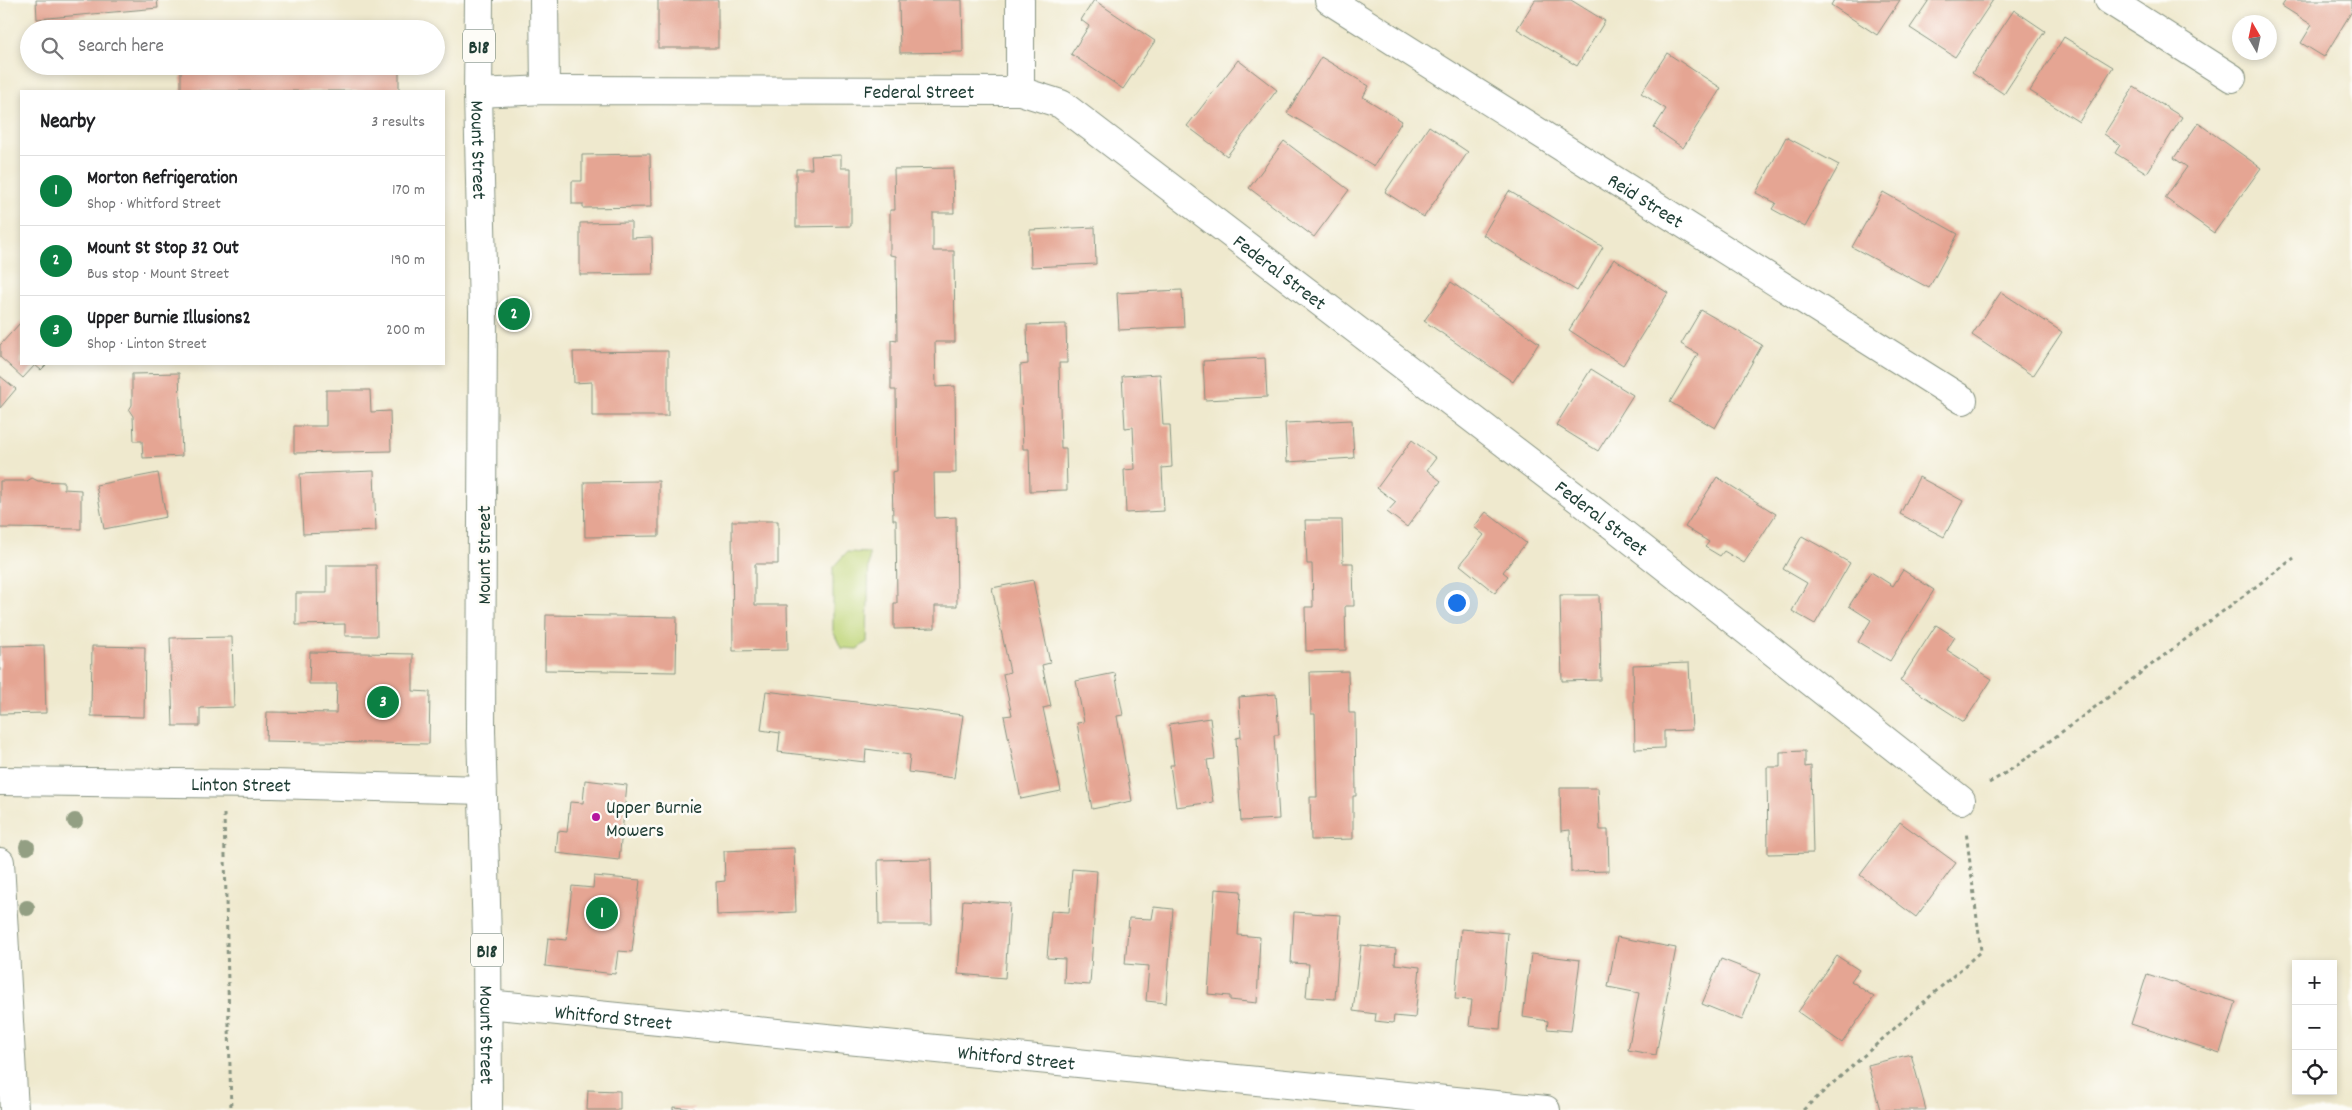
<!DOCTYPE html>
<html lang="en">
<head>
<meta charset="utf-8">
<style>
  body { margin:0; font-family:Dekko,sans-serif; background:#f2f2f2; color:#202124 }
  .controls { position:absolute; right:15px; bottom:15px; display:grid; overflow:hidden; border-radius:0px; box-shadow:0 2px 8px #0003 }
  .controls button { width:45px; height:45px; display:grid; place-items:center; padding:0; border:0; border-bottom:1px solid #e0e0e0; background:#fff; color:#202124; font:25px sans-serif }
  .compass { position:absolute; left:2232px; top:15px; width:45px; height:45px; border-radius:50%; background:#fff; box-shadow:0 2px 8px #0003; rotate:351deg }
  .you { position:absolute; left:1456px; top:602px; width:18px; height:18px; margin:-12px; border:4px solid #fff; border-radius:50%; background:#1a73e8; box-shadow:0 0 0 8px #1a73e833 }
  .badge { display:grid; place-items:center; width:32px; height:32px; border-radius:50%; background:#0b8043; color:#fff; font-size:16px; font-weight:700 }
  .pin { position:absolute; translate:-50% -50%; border:2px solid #fff; box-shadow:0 1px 5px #0006 }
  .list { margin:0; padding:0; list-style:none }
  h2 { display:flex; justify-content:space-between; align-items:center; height:65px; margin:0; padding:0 20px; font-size:21px }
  h2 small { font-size:16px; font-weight:400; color:#757577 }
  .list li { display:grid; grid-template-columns:32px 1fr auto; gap:15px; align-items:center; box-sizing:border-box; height:70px; padding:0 20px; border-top:1px solid #e0e0e0 }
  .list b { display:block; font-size:19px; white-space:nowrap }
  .list p { margin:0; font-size:16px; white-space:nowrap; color:#757577 }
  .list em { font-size:16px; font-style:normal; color:#757577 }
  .icon { flex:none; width:28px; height:28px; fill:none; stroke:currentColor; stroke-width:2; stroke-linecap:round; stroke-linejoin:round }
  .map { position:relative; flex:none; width:2352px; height:1110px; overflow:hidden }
  .search { position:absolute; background:#fff; box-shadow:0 2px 8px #0003; left:20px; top:20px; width:425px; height:55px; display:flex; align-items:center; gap:12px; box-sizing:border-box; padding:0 18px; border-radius:28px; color:#757577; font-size:19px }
  .panel { position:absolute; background:#fff; box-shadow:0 2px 8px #0003; left:20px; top:90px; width:425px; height:275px; border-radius:0px }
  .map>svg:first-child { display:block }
  .green { fill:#c0d67a; stroke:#708a57 }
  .building { fill:#e5a593 }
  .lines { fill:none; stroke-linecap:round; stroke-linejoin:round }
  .minor-casing { stroke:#879381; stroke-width:30 }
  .highway-casing { stroke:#879381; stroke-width:30 }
  .path { stroke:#879381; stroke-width:3; stroke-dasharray:4 4; stroke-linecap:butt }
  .minor { stroke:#fff; stroke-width:28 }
  .highway { stroke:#fff; stroke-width:28 }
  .tree { fill:#939f83 }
  .poi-dot { fill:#b5179e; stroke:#fdfcf7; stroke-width:2 }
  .labels { text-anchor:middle; stroke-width:5; stroke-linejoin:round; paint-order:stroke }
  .shield { fill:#fdfcf7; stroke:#62766e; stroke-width:1 }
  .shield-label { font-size:19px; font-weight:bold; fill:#1f3d34 }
  .street-label { font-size:20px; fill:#1f3d34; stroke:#fdfcf7 }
  .poi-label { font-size:20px; fill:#1f3d34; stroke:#fdfcf7; text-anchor:start }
</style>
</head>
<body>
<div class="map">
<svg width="2352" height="1110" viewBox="0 0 2352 1110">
  <rect width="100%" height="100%" fill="#fdfcf7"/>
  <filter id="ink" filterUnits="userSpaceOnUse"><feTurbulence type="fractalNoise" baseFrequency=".02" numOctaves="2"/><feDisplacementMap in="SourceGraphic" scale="10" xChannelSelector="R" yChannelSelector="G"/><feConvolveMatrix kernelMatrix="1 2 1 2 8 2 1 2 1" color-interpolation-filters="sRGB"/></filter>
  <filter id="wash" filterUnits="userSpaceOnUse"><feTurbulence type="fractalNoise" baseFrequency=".0096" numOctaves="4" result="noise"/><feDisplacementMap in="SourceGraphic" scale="20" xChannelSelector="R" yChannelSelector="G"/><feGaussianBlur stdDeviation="1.12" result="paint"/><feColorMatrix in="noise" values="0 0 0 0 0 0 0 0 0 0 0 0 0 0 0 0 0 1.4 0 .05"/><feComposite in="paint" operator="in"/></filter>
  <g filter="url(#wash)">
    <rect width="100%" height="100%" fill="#efe9ce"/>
    <path class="green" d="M847,552L869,553L867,642L857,649L841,648L833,631V567Z"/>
    <g id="blocks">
      <g class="building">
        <path d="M36,0H157L158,8L37,19Z"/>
        <rect x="658" y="0" width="60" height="48"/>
        <path d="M899,0H962L963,52L900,53Z"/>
        <path d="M1094,0L1155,41L1123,89L1071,54L1089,26L1081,20Z"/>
        <path d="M1535,0H1571L1605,21L1577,66L1517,29Z"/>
        <path d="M1834,0H1900L1877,35L1831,5Z"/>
        <path d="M1929,0H1993L1955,57L1910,28Z"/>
        <path d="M2286,0H2352V11L2324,57L2301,43L2312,25L2282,6Z"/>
        <path d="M2014,10L2045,31L2004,94L1972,73Z"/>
        <path d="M2064,37L2113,67L2079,122L2030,91Z"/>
        <path d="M1667,53L1721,88L1683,148L1654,128L1666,109L1641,93Z"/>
        <path d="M1321,57L1369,86L1363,97L1402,121L1374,166L1287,113Z"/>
        <path d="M1238,60L1277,90L1227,156L1187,126Z"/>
        <rect x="181" y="66" width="218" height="25"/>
        <path d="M2134,87L2182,117L2147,173L2115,153L2120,145L2104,134Z"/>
        <path d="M2198,123L2261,168L2214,233L2165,198L2187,167L2174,158Z"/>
        <path d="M1429,126L1468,152L1424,217L1385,192Z"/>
        <path d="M1786,137L1839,165L1805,227L1772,209L1776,203L1756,193Z"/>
        <path d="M1284,141L1349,190L1314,237L1249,188Z"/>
        <path d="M650,154L651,207L583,208V204H572V181H582V155Z"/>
        <path d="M841,155V168H851V226L796,227V169H812L811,156Z"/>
        <path d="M953,168L954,213H933V251H954L955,342H935L936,387L955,386L956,473H934L935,518L956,517L957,606H935V628L894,629V603H897L896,520H893L892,472L897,471L896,390H891V340L897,341L896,256L890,255V210H895L894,169Z"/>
        <path d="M1509,191L1603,247L1577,291L1483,235Z"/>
        <path d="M1883,192L1958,234L1929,288L1852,247Z"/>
        <path d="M631,222V238L652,237L653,274L580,275V223Z"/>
        <path d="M1095,227L1096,264L1031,267L1030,230Z"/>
        <path d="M1614,259L1668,293L1623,365L1569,330Z"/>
        <path d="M1451,282L1539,343L1513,382L1424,321Z"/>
        <path d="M1182,290L1184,327L1119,330L1117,293Z"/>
        <path d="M2001,292L2062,332L2033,376L1972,335Z"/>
        <path d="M1701,310L1762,345L1715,428L1670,402L1698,354L1681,344Z"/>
        <path d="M21,322V364H47L41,370L35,365L23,378L0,357V345Z"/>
        <path d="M1066,324L1067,363H1059L1061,448H1066L1067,490L1030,491L1029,449H1023L1020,365L1028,364L1027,325Z"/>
        <path d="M668,351V416H592V382L574,383L573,352Z"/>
        <path d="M1265,358L1267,397L1205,400L1203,361Z"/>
        <path d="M1591,369L1633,395L1598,451L1556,425Z"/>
        <path d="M179,373L182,456L143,458L142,441H134L133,416L129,410L132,405V374Z"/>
        <path d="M1160,374L1163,425H1170L1172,467L1162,468L1164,511L1126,513L1124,470L1135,469L1133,427L1125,428L1122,376Z"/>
        <path d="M0,376L16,389L0,408Z"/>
        <path d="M326,390H370L371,412L390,411L391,451L294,453V426H326Z"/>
        <path d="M1352,420L1354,458L1287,462L1285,423Z"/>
        <path d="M1412,440L1436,458L1427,470L1441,481L1407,527L1387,512L1396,502L1377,488Z"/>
        <path d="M374,471L376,531L303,534L300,474Z"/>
        <path d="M158,473L166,517L104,529L96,485Z"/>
        <path d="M1717,477L1776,514L1744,563L1724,551L1720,556L1705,547L1709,542L1685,527Z"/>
        <path d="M1919,477L1963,501L1944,537L1900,514Z"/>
        <path d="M32,478L38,481L64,482V489L81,490V529L0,528V481H27Z"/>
        <path d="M659,481V536L585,537L584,482Z"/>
        <path d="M1486,512L1526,543L1503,572L1508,576L1495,593L1460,565L1484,535L1474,527Z"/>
        <path d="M1305,520H1342L1343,563H1353L1354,606H1345L1346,650L1306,651L1305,607H1313L1312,564H1307Z"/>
        <path d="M732,521H778V564H755V605H787L788,650L733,651Z"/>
        <path d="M1802,536L1850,563L1815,624L1792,611L1807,583L1783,569Z"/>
        <path d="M327,565H376L377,636H345V624L296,625V593H327Z"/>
        <path d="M1903,570L1934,590L1890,661L1858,642L1871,620L1849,606L1871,572L1893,586Z"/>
        <path d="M1033,580L1050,663L1042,665L1051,706L1043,708L1061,791L1021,799L1004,716L1012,715L1003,674L1010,672L992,588Z"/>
        <path d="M1560,595H1599L1601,680L1562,681Z"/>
        <path d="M546,615L677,617L676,672L545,670Z"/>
        <path d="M1936,625L1955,637L1947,650L1992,679L1964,722L1900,681Z"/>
        <path d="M232,637L234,707L200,708V726H173L170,638Z"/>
        <path d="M44,645L46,713L0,714V646Z"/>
        <path d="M92,646L145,647L144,717L91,716Z"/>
        <path d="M310,652L413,654V691L430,692L429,744L266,741L267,712L336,713L337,684H309Z"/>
        <path d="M1689,663L1692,730L1664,731V748L1635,749L1633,665Z"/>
        <path d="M1348,671L1349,713H1355L1356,796H1353V839L1311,840L1310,797H1317L1315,714H1311L1310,672Z"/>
        <path d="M1115,673L1123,715L1117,716L1132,801L1092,809L1077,723L1084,722L1076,681Z"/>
        <path d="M766,691L963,715L954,778L908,772L910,755L866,749L865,762L778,752L780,733L761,730Z"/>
        <path d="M1276,694L1279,735H1274L1279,819L1241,821L1236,738L1241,737L1239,697Z"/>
        <path d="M1210,718L1215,759L1207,760L1213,802L1176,807L1170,765H1174L1169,724Z"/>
        <path d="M1805,751V767L1811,766L1813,853L1768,854L1767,767H1780V752Z"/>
        <path d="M585,780L627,785L619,860L556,853L558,831L567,832L570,802L583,803Z"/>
        <path d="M1560,788H1598L1600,830H1608L1609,871L1571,872L1570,830L1561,831Z"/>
        <path d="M1900,822L1956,863L1916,917L1860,875Z"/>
        <path d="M794,848L796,912L717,915L716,882L725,881L724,851Z"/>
        <path d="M931,859L932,925H879L878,860Z"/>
        <path d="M1072,869L1097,871L1090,985L1064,983L1065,959L1047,958L1051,911L1069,912Z"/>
        <path d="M594,876L640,880L632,952L618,951L615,974L545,966L548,938L566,940L572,886L593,888Z"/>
        <path d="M1215,889L1241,891L1238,935L1260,937L1257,1003L1230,1000V996L1208,994Z"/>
        <path d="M963,900L1010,903L1005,978L958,974Z"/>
        <path d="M1154,907L1173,909L1166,1003L1146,1001L1149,966L1125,964L1129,918L1152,919Z"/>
        <path d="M1294,912L1341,915L1335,999L1306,997L1309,964L1291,963Z"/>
        <path d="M1461,929L1508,933L1500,1029L1469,1026L1472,1000L1455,999Z"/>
        <path d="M1617,937L1676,948L1656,1055L1628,1050L1639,993L1608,987Z"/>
        <path d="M1361,945L1396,949L1395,964L1420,967L1415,1018L1394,1016L1393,1023L1375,1021L1376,1014L1353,1011Z"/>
        <path d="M1531,954L1580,960L1571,1031L1547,1029L1548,1021L1523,1017Z"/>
        <path d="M1837,956L1859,970L1851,981L1874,997L1842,1043L1798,1012Z"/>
        <path d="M1721,959L1760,974L1742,1020L1702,1004Z"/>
        <path d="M2147,974L2236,1002L2220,1053L2131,1024Z"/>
        <path d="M1911,1054L1926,1110H1880L1868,1065Z"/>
        <path d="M588,1090L620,1091V1110H587Z"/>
        <path d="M673,1107L695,1109V1110H673Z"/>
      </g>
    </g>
  </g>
  <g filter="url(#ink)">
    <use href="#blocks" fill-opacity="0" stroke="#879381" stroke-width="1"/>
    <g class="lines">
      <g class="minor-casing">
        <g id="minor">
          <path d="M544,0L545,90"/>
          <path d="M1020,0V91"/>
          <path id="s1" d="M1329,0L1963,400"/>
          <path d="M2109,0L2232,78"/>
          <path id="s2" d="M478,93L545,90L1020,91L1061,104L1620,531L1961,800"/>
          <path id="s3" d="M0,781L272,784L482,790"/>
          <path d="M0,862L14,1110"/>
          <path id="s4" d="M488,1004L1546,1110"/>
        </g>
      </g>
      <g class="highway-casing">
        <g id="highway">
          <path id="s5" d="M479,0L478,93L483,311L481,730L487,938L488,1110"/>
        </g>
      </g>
      <g class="path">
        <path d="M1989,783L2015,767L2294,558"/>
        <path d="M224,814L231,1110"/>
        <path d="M1803,1110L1981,951L1966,831"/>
      </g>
      <use href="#minor" class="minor"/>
      <use href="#highway" class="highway"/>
    </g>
    <g class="tree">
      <circle cx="75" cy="821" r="8"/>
      <circle cx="27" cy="847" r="8"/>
      <circle cx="27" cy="908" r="8"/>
    </g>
  </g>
  <circle class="poi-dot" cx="596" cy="817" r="5"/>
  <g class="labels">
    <g class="shield">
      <rect x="463" y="29.5" width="32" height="33" rx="4"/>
      <rect x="471" y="933.5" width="32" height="33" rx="4"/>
    </g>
    <g class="shield-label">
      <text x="479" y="53">B18</text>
      <text x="487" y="957">B18</text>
    </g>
    <g class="street-label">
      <text dy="7" stroke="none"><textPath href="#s2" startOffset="441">Federal Street</textPath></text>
      <text dy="7" stroke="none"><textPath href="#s5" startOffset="150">Mount Street</textPath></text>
      <text dy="7" stroke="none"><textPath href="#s1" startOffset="375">Reid Street</textPath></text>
      <text dy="7" stroke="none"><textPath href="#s2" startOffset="861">Federal Street</textPath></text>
      <text dy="7" stroke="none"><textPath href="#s2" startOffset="1266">Federal Street</textPath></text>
      <text transform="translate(483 555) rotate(-90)" y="7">Mount Street</text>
      <text dy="7" stroke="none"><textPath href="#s3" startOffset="241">Linton Street</textPath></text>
      <text dy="7" stroke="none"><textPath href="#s4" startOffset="126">Whitford Street</textPath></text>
      <text dy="7" stroke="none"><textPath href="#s5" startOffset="1035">Mount Street</textPath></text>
      <text dy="7" stroke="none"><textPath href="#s4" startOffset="531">Whitford Street</textPath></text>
    </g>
    <g class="poi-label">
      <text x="606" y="813">Upper Burnie<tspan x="606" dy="23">Mowers</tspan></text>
    </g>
  </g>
</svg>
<div class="controls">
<button>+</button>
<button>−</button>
<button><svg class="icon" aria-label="locate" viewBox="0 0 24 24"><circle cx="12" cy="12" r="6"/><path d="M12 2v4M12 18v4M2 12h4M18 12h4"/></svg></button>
</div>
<svg class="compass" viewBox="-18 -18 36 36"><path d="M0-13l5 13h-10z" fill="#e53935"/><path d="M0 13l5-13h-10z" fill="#757577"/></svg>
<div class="you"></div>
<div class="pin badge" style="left:602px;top:913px">1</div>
<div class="pin badge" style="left:514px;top:314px">2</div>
<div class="pin badge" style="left:383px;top:702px">3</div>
<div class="search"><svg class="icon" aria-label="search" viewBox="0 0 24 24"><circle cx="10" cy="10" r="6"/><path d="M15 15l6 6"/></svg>Search here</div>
<section class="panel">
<h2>Nearby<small>3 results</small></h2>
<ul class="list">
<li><span class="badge">1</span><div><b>Morton Refrigeration</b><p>Shop · Whitford Street</p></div><em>170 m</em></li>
<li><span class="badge">2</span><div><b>Mount St Stop 32 Out</b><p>Bus stop · Mount Street</p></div><em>190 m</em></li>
<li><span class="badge">3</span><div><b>Upper Burnie Illusions2</b><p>Shop · Linton Street</p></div><em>200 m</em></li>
</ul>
</section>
</div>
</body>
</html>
